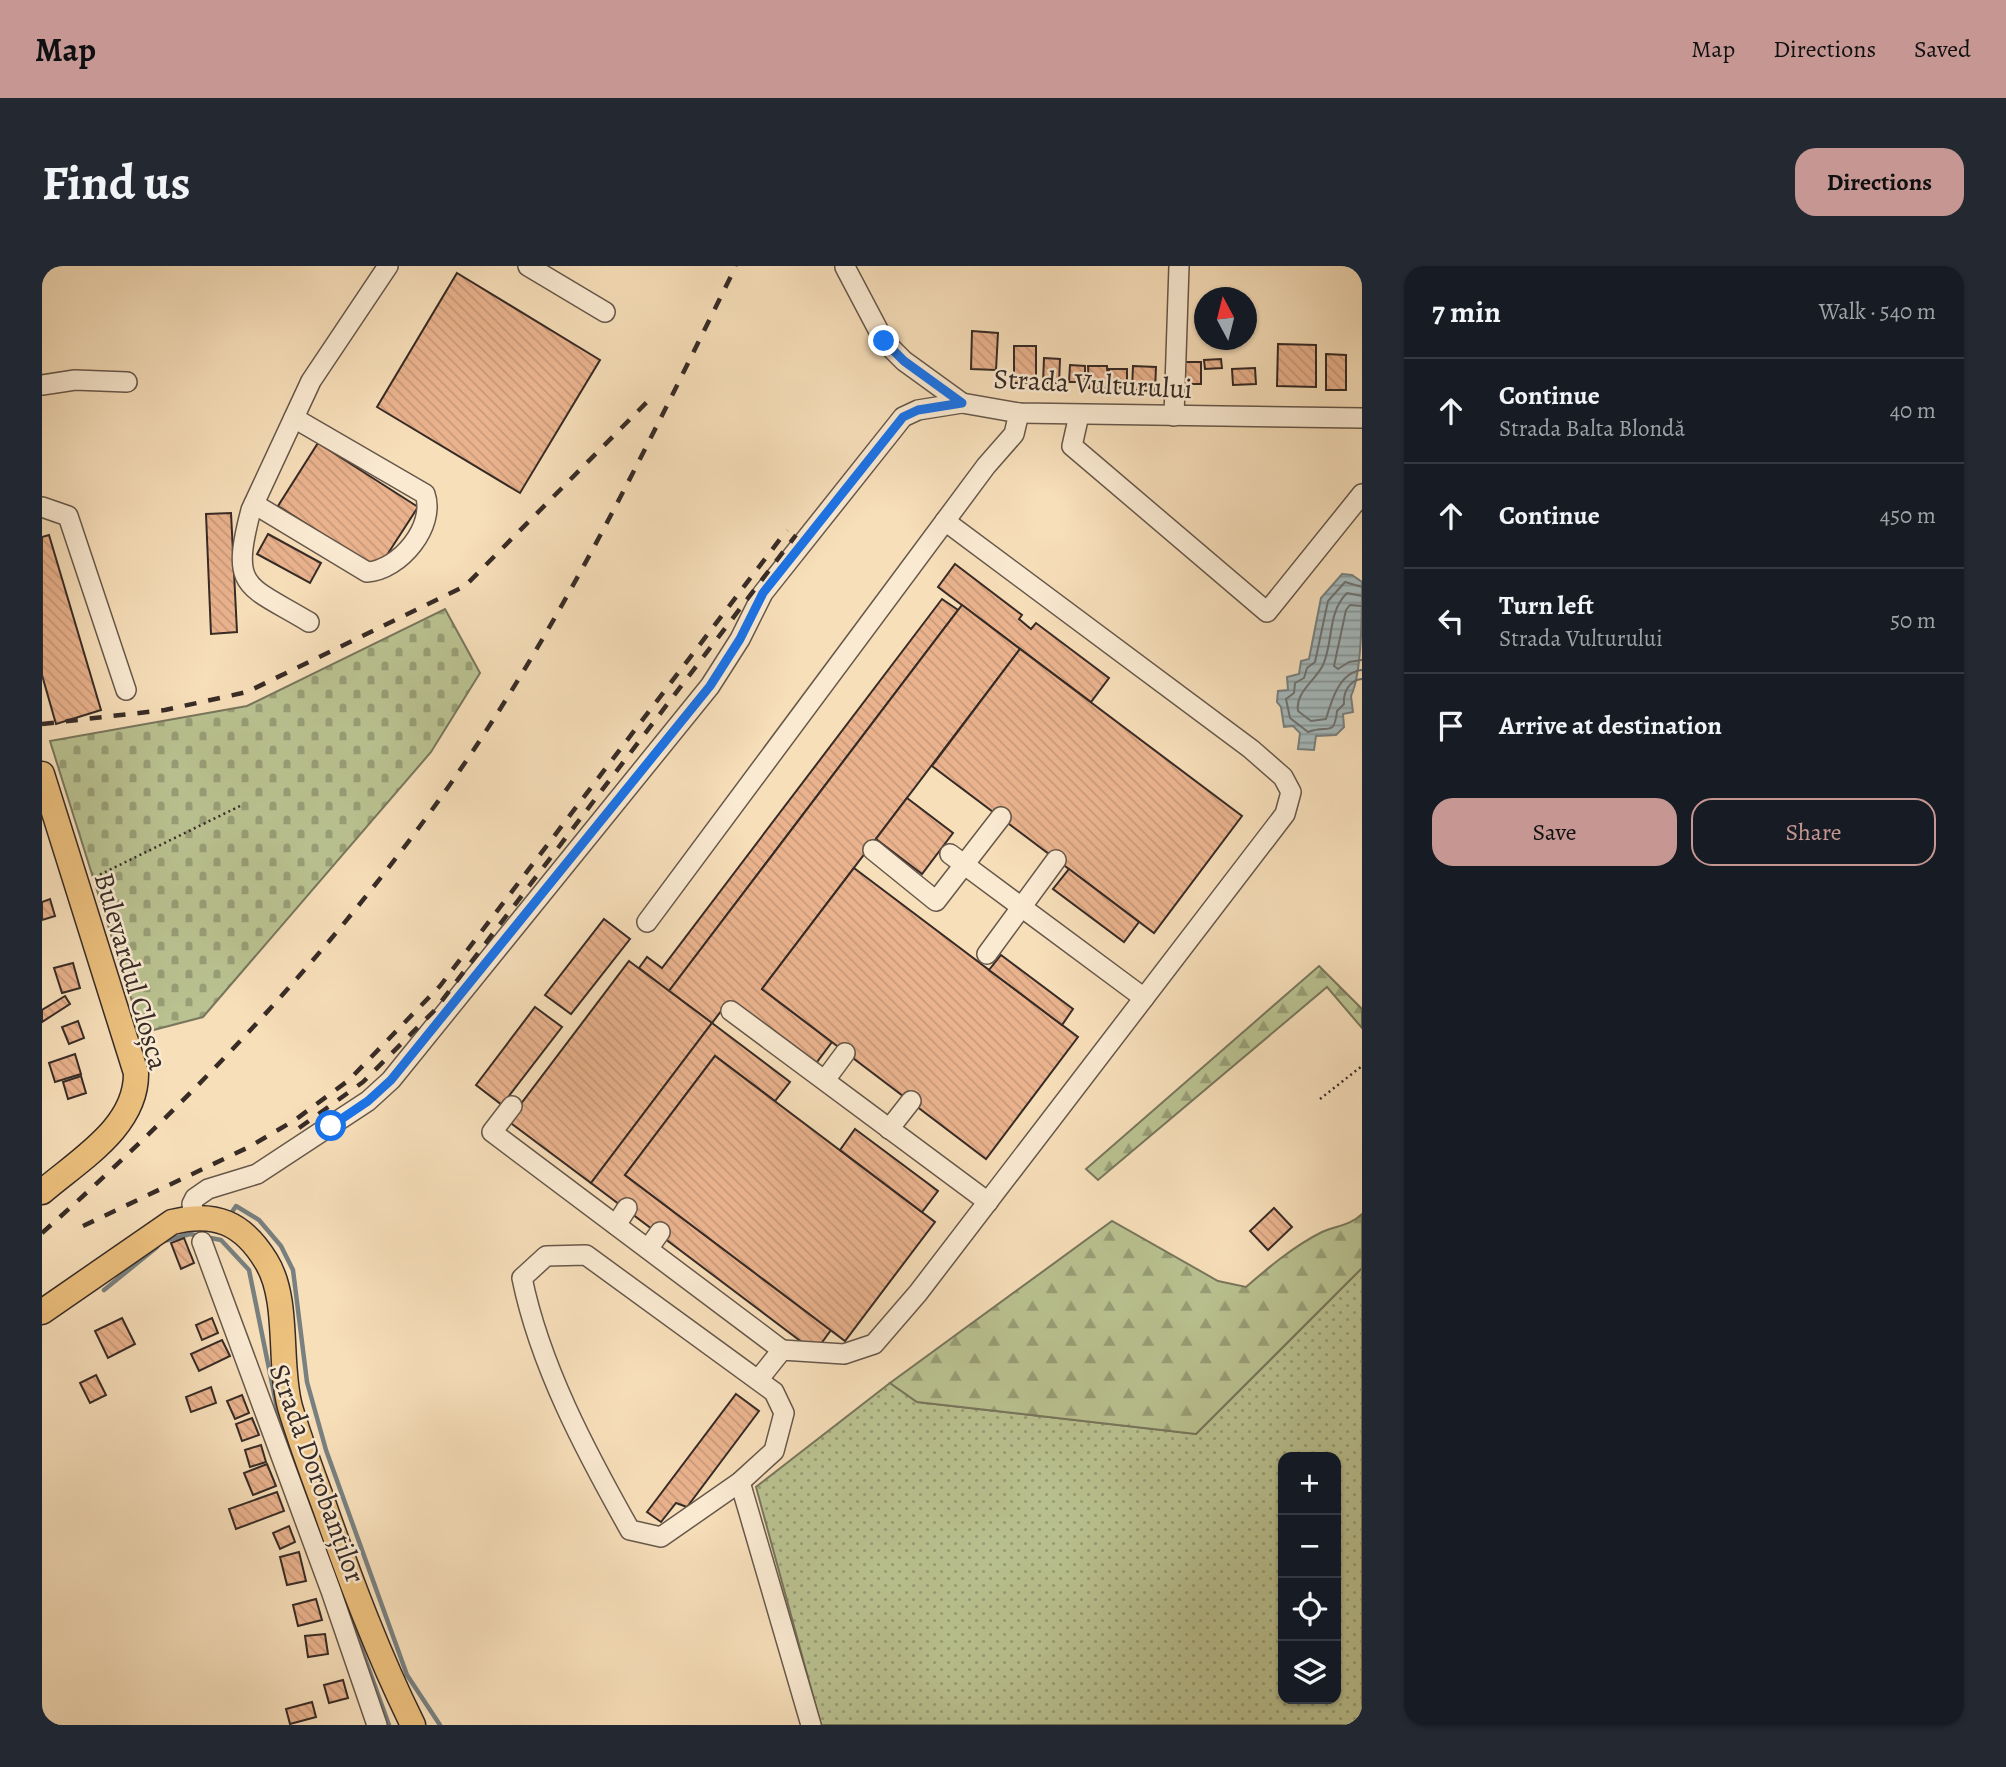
<!DOCTYPE html>
<html lang="en">
<head>
<meta charset="utf-8">
<style>
  body { margin:0; font-family:Alegreya,serif; background:#242831; color:#f1f3f6 }
  .controls { position:absolute; right:21px; bottom:21px; display:grid; overflow:hidden; border-radius:14px; box-shadow:0 2px 5px #0004 }
  .controls button { width:63px; height:63px; display:grid; place-items:center; padding:0; border:0; border-bottom:2px solid #363941; background:#171b24; color:#f1f3f6; font:35px sans-serif }
  .compass { position:absolute; left:1152px; top:21px; width:63px; height:63px; border-radius:50%; background:#171b24; box-shadow:0 2px 5px #0004; rotate:353deg }
  .stop { position:absolute; width:21px; height:21px; margin:-16px; border:5px solid #1a73e8; border-radius:50%; background:#fff }
  .stop.end { background:#1a73e8; border-color:#fff; box-shadow:0 2px 7px #0008 }
  .list { margin:0; padding:0; list-style:none }
  h2 { display:flex; justify-content:space-between; align-items:center; height:91px; margin:0; padding:0 28px; font-size:30px }
  h2 small { font-size:23px; font-weight:400; color:#9ea1a6 }
  .list li { display:grid; grid-template-columns:46px 1fr auto; gap:21px; align-items:center; box-sizing:border-box; height:105px; padding:0 28px; border-top:2px solid #363941 }
  .list b { display:block; font-size:26px; white-space:nowrap }
  .list p { margin:0; font-size:23px; white-space:nowrap; color:#9ea1a6 }
  .list em { font-size:23px; font-style:normal; color:#9ea1a6 }
  .actions { display:flex; gap:14px; padding:21px 28px }
  .actions a { flex:1; padding:16px 0; border:2px solid #c59692; border-radius:21px; text-align:center; font-size:24px; color:#c59692 }
  .actions .main { background:#c59692; color:#111 }
  .icon { flex:none; width:38px; height:38px; fill:none; stroke:currentColor; stroke-width:2; stroke-linecap:round; stroke-linejoin:round }
  .map { position:relative; flex:none; width:1320px; height:1459px; overflow:hidden; border-radius:21px }
  header { display:flex; align-items:center; gap:42px; box-sizing:border-box; height:98px; padding:0 35px; background:#c59692; color:#111 }
  header strong { font-size:33px }
  nav { display:flex; gap:38px; margin-inline-start:auto; font-size:24px }
  .intro { display:flex; align-items:center; justify-content:space-between; box-sizing:border-box; height:168px; padding:0 42px }
  h1 { margin:0; font-size:49px }
  .button { padding:18px 32px; border-radius:21px; background:#c59692; color:#111; font-size:24px; font-weight:700 }
  main { display:flex; gap:42px; padding:0 42px }
  aside { flex:1; background:#171b24; border-radius:21px; box-shadow:0 2px 5px #0004 }
  .map>svg:first-child { display:block }
  .grass { fill:url(#grass-dots); stroke:#78765c; stroke-width:2; fill-rule:evenodd }
  .forest { fill:url(#forest-firs); stroke:#78765c; stroke-width:2 }
  .cemetery { fill:url(#cemetery-stones); stroke:#78765c; stroke-width:2 }
  .water { fill:url(#water-rules); stroke:#788080; stroke-width:2 }
  .lines { fill:none; stroke-linecap:round; stroke-linejoin:round }
  .shore { stroke:#6e7271; stroke-width:2 }
  .stream { stroke:#788080; stroke-width:4.5 }
  .building { fill:url(#building-back-hatch); stroke:#372b26; stroke-width:2 }
  .minor-casing { stroke:#67584b; stroke-width:22 }
  .major-casing { stroke:#372b26; stroke-width:27 }
  .path { stroke:#372b26; stroke-width:2.5; stroke-dasharray:2 3.5; stroke-linecap:butt }
  .minor { stroke:#faead2; stroke-width:19 }
  .major { stroke:#ecc07d; stroke-width:24 }
  .rail { stroke:#372b26; stroke-width:4.5; stroke-dasharray:12 12; stroke-linecap:butt }
  .route { stroke:#1a73e8; stroke-width:9 }
  .labels { text-anchor:middle; stroke-width:5; stroke-linejoin:round; paint-order:stroke }
  .street-label { font-size:28px; fill:#372b26; stroke:#faead2 }
</style>
</head>
<body>
<header>
<strong>Map</strong>
<nav><a>Map</a><a>Directions</a><a>Saved</a></nav>
</header>
<div class="intro"><h1>Find us</h1><a class="button">Directions</a></div>
<main>
<div class="map">
<svg width="1320" height="1459" viewBox="0 0 1320 1459">
  <defs>
    <pattern id="grass-dots" width="8" height="8" patternUnits="userSpaceOnUse" patternTransform="scale(1.75)"><rect width="8" height="8" fill="#bac291"/><path d="M2 2h.1M6 6h.1" fill="none" stroke="#989e76" stroke-width="1.8" stroke-linecap="round"/></pattern>
    <pattern id="forest-firs" width="22" height="20" patternUnits="userSpaceOnUse" patternTransform="scale(1.75)"><rect width="22" height="20" fill="#bac291"/><path d="M5 1l3.5 6h-7zM16 11l3.5 6h-7z" fill="#989e76"/></pattern>
    <pattern id="cemetery-stones" width="16" height="16" patternUnits="userSpaceOnUse" patternTransform="scale(1.75)"><rect width="16" height="16" fill="#bac291"/><path d="M2 7V4a2 2 0 0 1 4 0v3zM10 15v-3a2 2 0 0 1 4 0v3z" fill="#989e76"/></pattern>
    <pattern id="water-rules" width="6" height="5" patternUnits="userSpaceOnUse" patternTransform="scale(1.75)"><rect width="6" height="5" fill="#a4b9bc"/><path d="M0 2.5h6" fill="none" stroke="#869799"/></pattern>
    <pattern id="building-back-hatch" width="6" height="6" patternUnits="userSpaceOnUse" patternTransform="scale(1.75)"><rect width="6" height="6" fill="#eab38e"/><path d="M-1 5l2 2M0 0l6 6M5-1l2 2" fill="none" stroke="#c99a7a"/></pattern>
  </defs>
  <rect width="100%" height="100%" fill="#f7dfba"/>
  <filter id="stains"><feTurbulence type="fractalNoise" baseFrequency=".00286" numOctaves="4"/><feColorMatrix values="0 0 0 0 .2 0 0 0 0 .09 0 0 0 0 .02 0 0 0 .5 -.17"/></filter>
  <radialGradient id="worn" r=".72"><stop offset=".6" stop-color="#630" stop-opacity="0"/><stop offset="1" stop-color="#630" stop-opacity=".3"/></radialGradient>
  <path class="grass" d="M1320,1002V1459H779L714,1221L848,1117L875,1136L1154,1168ZM1241,1191H1294V1433H1241Z"/>
  <g class="forest">
    <path d="M1277,700L1320,743V762L1285,721L1056,914L1044,903Z"/>
    <path d="M1320,948V1002L1154,1168L875,1136L848,1117L1070,955L1176,1015L1204,1021C1227,1001 1252,980 1280,966C1294,960 1309,959 1320,948Z"/>
  </g>
  <path class="cemetery" d="M403,343L438,407L389,486L161,751L100,767L8,475L205,440Z"/>
  <path class="water" d="M1300,308L1310,309L1320,316C1320,347 1320,407 1309,430L1311,446L1301,448L1302,461L1294,469L1274,470L1272,484L1256,483L1258,467L1251,460L1242,461L1239,441L1235,436L1236,425L1246,424L1245,411L1257,408L1259,395L1267,393L1279,332Z"/>
  <g class="lines">
    <g class="shore">
      <path d="M1320,321L1303,316L1286,335L1273,396L1265,402L1262,412L1253,417L1252,427L1244,433L1248,452L1266,466C1286,458 1292,472 1295,445L1302,438C1301,427 1307,414 1320,413"/>
      <path d="M1320,330L1305,327C1285,347 1292,374 1281,399C1274,414 1253,426 1256,445L1269,455L1284,453C1289,436 1297,406 1320,404"/>
      <path d="M1320,340L1308,339L1304,344L1292,400L1296,403L1307,396L1320,394"/>
    </g>
    <g class="stream">
      <path d="M190,946L194,940L217,954L239,980L251,1004L265,1116L284,1184L365,1409L398,1459"/>
      <path d="M122,975L148,968L179,974L207,1004L237,1152L268,1241"/>
      <path d="M62,1024L115,981"/>
      <path d="M307,1348L347,1459"/>
    </g>
  </g>
  <g class="building">
    <path d="M415,7L558,94L478,227L335,141Z"/>
    <path d="M930,65L956,67L954,104L929,103Z"/>
    <path d="M1236,78L1274,79V121L1235,120Z"/>
    <rect x="972" y="80" width="22" height="37"/>
    <path d="M1284,88L1304,89V124H1284Z"/>
    <path d="M1002,92L1018,93L1017,117H1001Z"/>
    <path d="M1179,93L1180,102L1163,103L1162,94Z"/>
    <rect x="1142" y="96" width="17" height="22"/>
    <path d="M1028,99L1043,100V116H1027Z"/>
    <path d="M1046,100H1065L1066,122H1047Z"/>
    <path d="M1091,100L1114,101L1113,125L1090,124Z"/>
    <path d="M1213,102L1214,118L1191,119L1190,103Z"/>
    <path d="M1067,103H1085V121L1068,122Z"/>
    <path d="M276,177L376,241L336,303L236,240Z"/>
    <path d="M189,247L195,366L169,368L164,248Z"/>
    <path d="M226,268L279,297L268,317L215,288Z"/>
    <path d="M7,269L59,444L14,458L0,409V271Z"/>
    <path d="M913,298L980,349L977,353L989,363L994,357L1067,412L1049,436L896,321Z"/>
    <path d="M900,333L916,344L627,725L597,702L605,691L620,702Z"/>
    <path d="M920,339L978,383L720,723L790,776L772,800L686,736L670,757L627,725Z"/>
    <path d="M978,383L1200,550L1112,667L890,500Z"/>
    <path d="M865,532L911,567L880,608L834,573Z"/>
    <path d="M812,602L1036,771L944,893L720,723Z"/>
    <path d="M1027,603L1097,656L1082,676L1011,623Z"/>
    <path d="M8,633L13,650L0,654V636Z"/>
    <path d="M562,653L588,673L529,748L503,729Z"/>
    <path d="M959,689L1031,743L1020,759L947,704Z"/>
    <path d="M587,695L670,757L549,917L466,855Z"/>
    <path d="M31,697L38,722L20,727L12,702Z"/>
    <path d="M23,730L28,738L0,756V744Z"/>
    <path d="M493,741L520,761L460,839L434,819Z"/>
    <path d="M36,755L42,772L27,778L20,761Z"/>
    <path d="M670,757L748,816L733,835L673,790L583,909L789,1064L773,1086L549,917Z"/>
    <path d="M33,788L39,808L13,816L7,797Z"/>
    <path d="M673,790L893,956L803,1075L583,909Z"/>
    <path d="M39,810L44,827L26,833L21,816Z"/>
    <path d="M813,863L896,925L880,946L798,884Z"/>
    <path d="M1232,942L1250,961L1226,984L1208,965Z"/>
    <path d="M142,972L152,997L139,1003L129,977Z"/>
    <path d="M80,1052L93,1078L66,1092L53,1065Z"/>
    <path d="M170,1052L176,1067L160,1074L154,1059Z"/>
    <path d="M180,1074L188,1090L157,1105L149,1088Z"/>
    <path d="M54,1109L64,1129L48,1137L38,1117Z"/>
    <path d="M169,1121L174,1137L149,1146L144,1131Z"/>
    <path d="M694,1128L717,1145L645,1241L634,1237L619,1256L605,1246Z"/>
    <path d="M200,1129L207,1147L193,1153L185,1135Z"/>
    <path d="M210,1152L217,1169L200,1175L194,1158Z"/>
    <path d="M219,1179L224,1196L208,1201L203,1184Z"/>
    <path d="M225,1198L234,1220L211,1229L202,1207Z"/>
    <path d="M235,1226L242,1245L194,1263L187,1243Z"/>
    <path d="M247,1260L253,1276L238,1283L231,1267Z"/>
    <path d="M257,1286L264,1315L245,1319L238,1291Z"/>
    <path d="M274,1333L280,1354L256,1360L251,1339Z"/>
    <path d="M283,1368L286,1388L266,1391L263,1370Z"/>
    <path d="M301,1414L306,1432L287,1437L282,1419Z"/>
    <path d="M270,1436L274,1451L248,1458L244,1443Z"/>
  </g>
  <g class="lines">
    <g class="minor-casing">
      <g id="minor">
        <path d="M486,0L563,46"/>
        <path d="M803,1L842,75L862,95L920,137L977,147L1320,152"/>
        <path d="M0,119L33,114L85,116"/>
        <path d="M1037,149L1030,180L1225,346L1320,228"/>
        <path d="M1132,150L1137,0"/>
        <path d="M212,238L325,306C358,304 394,260 383,228L252,152"/>
        <path d="M0,241L26,250L84,424"/>
        <path d="M267,356C204,318 188,324 209,244L269,115L346,0"/>
        <path d="M831,584L894,635L959,551"/>
        <path d="M908,588L1102,732"/>
        <path d="M605,656L944,200L972,168L977,147"/>
        <path d="M945,688L1014,594"/>
        <path d="M689,745L946,936"/>
        <path d="M783,814L803,787"/>
        <path d="M470,840L450,866L740,1084"/>
        <path d="M847,863L869,835"/>
        <path d="M152,952L150,938L153,932L166,923L215,908L326,835L349,814L668,420L698,373L721,327L861,151L876,144L920,137"/>
        <path d="M574,959L585,942"/>
        <path d="M160,976L289,1325L335,1459"/>
        <path d="M606,983L618,966"/>
        <path d="M544,989L732,1126L742,1147L732,1185L698,1216L619,1271L588,1264C544,1186 498,1100 480,1012L504,990Z"/>
        <path d="M716,1114L740,1084L802,1088L832,1078L876,1027L1243,548L1249,526L1241,511L1209,483L903,255"/>
        <path d="M698,1216L769,1459"/>
      </g>
    </g>
    <g class="major-casing">
      <g id="major">
        <path d="M0,508L94,807C95,861 37,894 0,926"/>
        <path d="M0,1046L130,956C173,945 201,957 224,995C248,1033 236,1097 248,1141C258,1175 271,1209 283,1242C309,1316 336,1388 371,1459"/>
      </g>
    </g>
    <g class="path">
      <path d="M53,611L198,540"/>
      <path d="M1278,833L1320,800"/>
    </g>
    <use href="#minor" class="minor"/>
    <use href="#major" class="major"/>
    <g class="rail">
      <path d="M0,458L123,444L205,426L423,320L608,133"/>
      <path d="M257,862L321,816L392,745L754,269"/>
      <path d="M41,960L207,881L253,854L307,814L398,720L745,264"/>
      <path d="M0,967C143,840 271,706 384,552C509,382 601,188 694,0"/>
    </g>
  </g>
  <g class="lines">
    <path class="route" d="M289,860L326,835L349,814L668,420L698,373L721,327L861,151L876,144L920,137L862,95L842,75"/>
  </g>
  <g class="labels">
    <g class="street-label">
      <text transform="translate(1051 117) rotate(3)" y="10">Strada Vulturului</text>
      <text transform="translate(90 705) rotate(74)" y="10">Bulevardul Cloșca</text>
      <text transform="translate(276 1207) rotate(70)" y="10">Strada Dorobanților</text>
    </g>
  </g>
  <rect width="100%" height="100%" filter="url(#stains)"/>
  <rect width="100%" height="100%" fill="url(#worn)"/>
</svg>
<div class="controls">
<button>+</button>
<button>−</button>
<button><svg class="icon" aria-label="locate" viewBox="0 0 24 24"><circle cx="12" cy="12" r="6"/><path d="M12 2v4M12 18v4M2 12h4M18 12h4"/></svg></button>
<button><svg class="icon" aria-label="layers" viewBox="0 0 24 24"><path d="M12 4l9 5-9 5-9-5zM3 14l9 5 9-5"/></svg></button>
</div>
<svg class="compass" viewBox="-18 -18 36 36"><path d="M0-13l5 13h-10z" fill="#e53935"/><path d="M0 13l5-13h-10z" fill="#9ea1a6"/></svg>
<div class="stop" style="left:289px;top:860px"></div>
<div class="stop end" style="left:842px;top:75px"></div>
</div>
<aside>
<h2>7 min<small>Walk · 540 m</small></h2>
<ul class="list">
<li><svg class="icon" aria-label="ahead" viewBox="0 0 24 24"><path d="M12 20V5M6 11l6-6 6 6"/></svg><div><b>Continue</b><p>Strada Balta Blondă</p></div><em>40 m</em></li>
<li><svg class="icon" aria-label="ahead" viewBox="0 0 24 24"><path d="M12 20V5M6 11l6-6 6 6"/></svg><div><b>Continue</b></div><em>450 m</em></li>
<li><svg class="icon" aria-label="left" viewBox="0 0 24 24"><path d="M17 20v-9H6M10 6l-5 5 5 5"/></svg><div><b>Turn left</b><p>Strada Vulturului</p></div><em>50 m</em></li>
<li><svg class="icon" aria-label="arrive" viewBox="0 0 24 24"><path d="M6 21V4h12l-3 4 3 4H6"/></svg><div><b>Arrive at destination</b></div></li>
</ul>
<div class="actions"><a class="main">Save</a><a>Share</a></div>
</aside>
</main>
</body>
</html>
